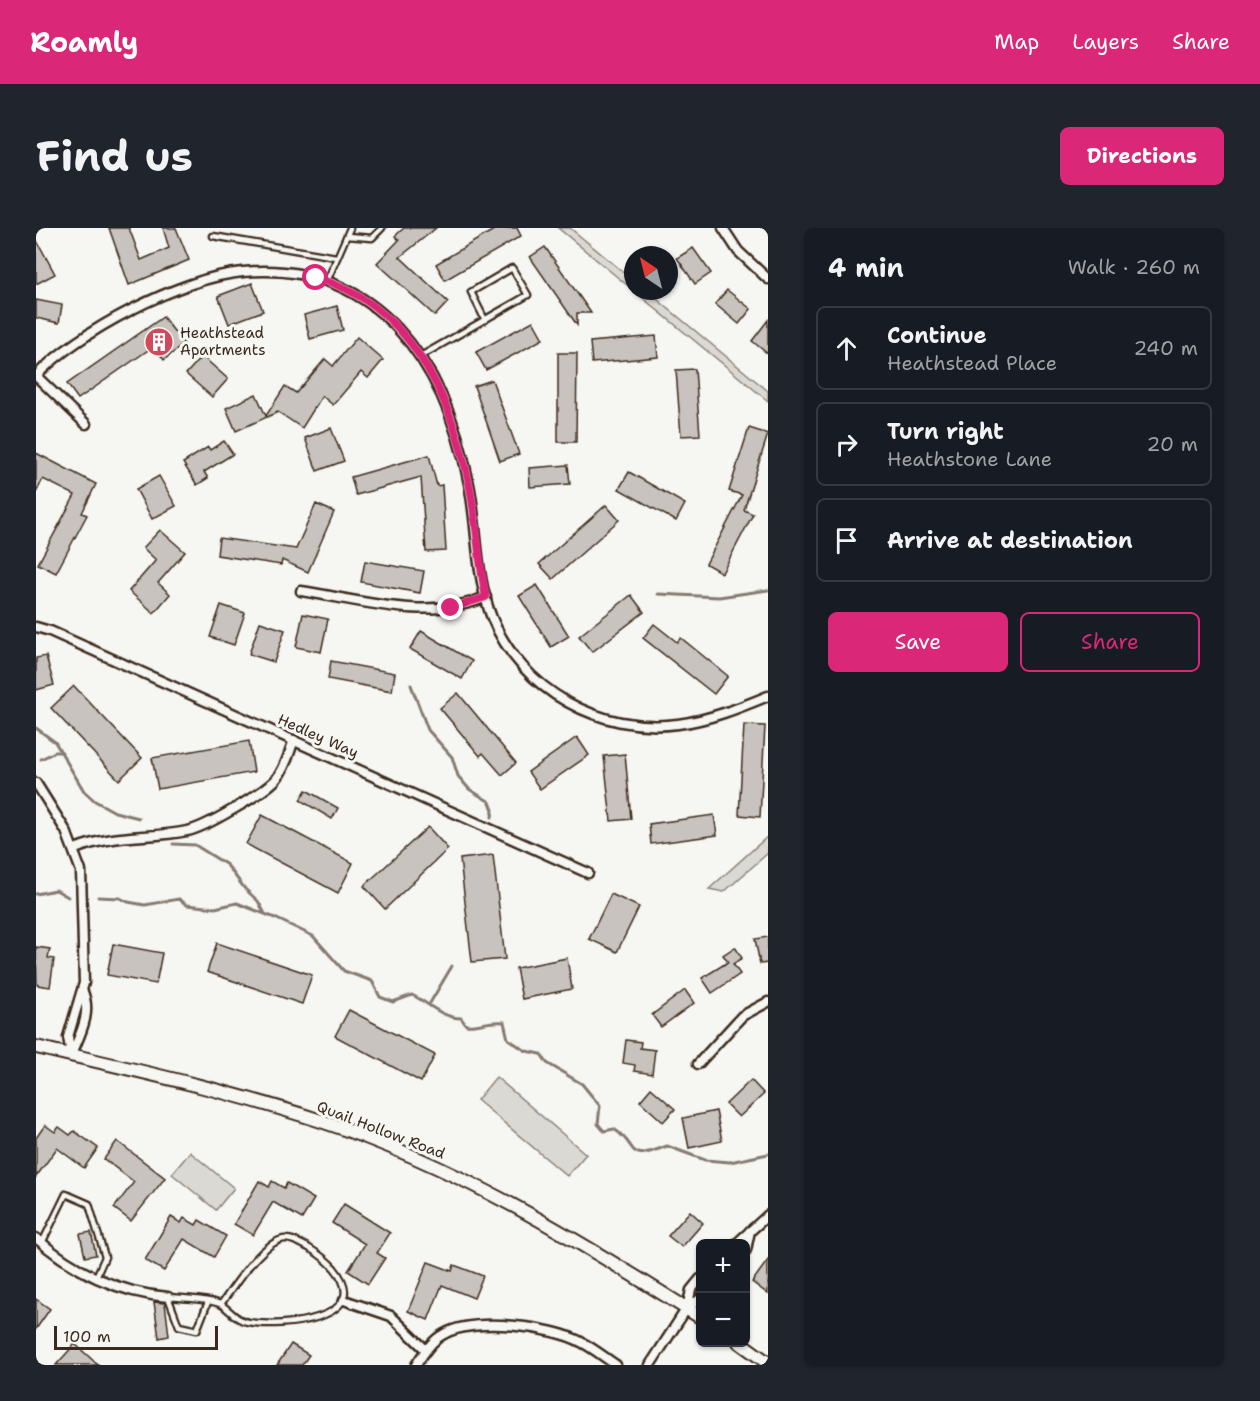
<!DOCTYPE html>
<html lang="en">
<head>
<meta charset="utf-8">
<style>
  body { margin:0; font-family:"Shantell Sans",sans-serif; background:#20242c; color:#f1f3f6 }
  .controls { position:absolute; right:18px; bottom:18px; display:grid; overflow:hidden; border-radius:9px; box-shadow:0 2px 4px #0004 }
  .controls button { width:54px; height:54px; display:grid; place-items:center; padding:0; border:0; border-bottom:2px solid #363941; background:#171b24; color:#f1f3f6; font:30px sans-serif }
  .compass { position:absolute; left:588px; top:18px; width:54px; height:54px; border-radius:50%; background:#171b24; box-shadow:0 2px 4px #0004; rotate:325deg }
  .scale { position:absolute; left:18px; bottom:15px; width:164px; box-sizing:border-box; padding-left:6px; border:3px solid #3b2a1e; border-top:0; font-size:16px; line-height:21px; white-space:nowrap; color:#3b2a1e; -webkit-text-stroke:4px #f6f6f2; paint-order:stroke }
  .stop { position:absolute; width:18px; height:18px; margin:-14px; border:4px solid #db2777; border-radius:50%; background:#fff }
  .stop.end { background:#db2777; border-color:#fff; box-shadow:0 2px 6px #0008 }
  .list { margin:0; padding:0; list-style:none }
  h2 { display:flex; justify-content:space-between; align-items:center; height:78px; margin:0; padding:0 24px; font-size:26px }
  h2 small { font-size:20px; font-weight:400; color:#9ea1a6 }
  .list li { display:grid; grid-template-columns:39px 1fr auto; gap:18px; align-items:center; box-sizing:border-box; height:84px; margin:0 12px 12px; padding:0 12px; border:2px solid #363941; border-radius:9px }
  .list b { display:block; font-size:22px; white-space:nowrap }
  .list p { margin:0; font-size:20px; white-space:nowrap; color:#9ea1a6 }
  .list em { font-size:20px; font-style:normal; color:#9ea1a6 }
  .actions { display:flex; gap:12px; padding:18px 24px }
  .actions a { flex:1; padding:14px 0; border:2px solid #db2777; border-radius:9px; text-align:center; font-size:21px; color:#db2777 }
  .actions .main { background:#db2777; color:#fff }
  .icon { flex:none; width:33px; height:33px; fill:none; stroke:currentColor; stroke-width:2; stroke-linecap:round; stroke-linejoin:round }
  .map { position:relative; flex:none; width:732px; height:1137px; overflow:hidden; border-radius:9px }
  header { display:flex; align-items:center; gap:36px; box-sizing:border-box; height:84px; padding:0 30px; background:#db2777; color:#fff }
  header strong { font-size:28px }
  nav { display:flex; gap:33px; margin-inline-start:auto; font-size:21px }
  .intro { display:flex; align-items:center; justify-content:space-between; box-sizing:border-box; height:144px; padding:0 36px }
  h1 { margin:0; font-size:42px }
  .button { padding:15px 27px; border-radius:9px; background:#db2777; color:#fff; font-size:21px; font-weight:700 }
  main { display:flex; gap:36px; padding:0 36px }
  aside { flex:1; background:#171b24; border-radius:9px; box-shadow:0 2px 4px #0004 }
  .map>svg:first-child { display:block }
  .green { fill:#dad9d3; stroke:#8a8278; stroke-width:1.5 }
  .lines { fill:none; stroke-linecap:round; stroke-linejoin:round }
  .stream { stroke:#857a71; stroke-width:3 }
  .building { fill:#c8c3be; stroke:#3b2a1e; stroke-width:1.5 }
  .service-casing { stroke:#3b2a1e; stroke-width:9 }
  .minor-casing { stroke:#3b2a1e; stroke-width:13 }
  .secondary-casing { stroke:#3b2a1e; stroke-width:16 }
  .service { stroke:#f6f6f2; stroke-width:4.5 }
  .minor { stroke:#f6f6f2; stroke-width:8 }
  .secondary { stroke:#f6f6f2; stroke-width:12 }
  .route { stroke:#db2777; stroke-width:8 }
  .labels { text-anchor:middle; stroke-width:6; stroke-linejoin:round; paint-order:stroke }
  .poi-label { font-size:15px; fill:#3b2a1e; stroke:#f6f6f2; text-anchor:start }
  .street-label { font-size:15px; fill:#3b2a1e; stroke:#f6f6f2 }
</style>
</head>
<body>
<header>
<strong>Roamly</strong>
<nav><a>Map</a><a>Layers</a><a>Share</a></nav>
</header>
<div class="intro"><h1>Find us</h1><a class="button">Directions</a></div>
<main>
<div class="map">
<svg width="732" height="1137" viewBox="0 0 732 1137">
  <rect width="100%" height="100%" fill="#f6f6f2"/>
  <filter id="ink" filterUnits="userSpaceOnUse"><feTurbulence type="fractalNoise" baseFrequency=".0167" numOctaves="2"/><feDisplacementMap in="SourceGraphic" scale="12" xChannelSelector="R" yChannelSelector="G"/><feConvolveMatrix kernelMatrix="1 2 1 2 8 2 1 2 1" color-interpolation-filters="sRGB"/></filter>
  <g filter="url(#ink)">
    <g class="green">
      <path d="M522,0H534L597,52V62Z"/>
      <path d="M598,63H611L732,163V173Z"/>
      <path d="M732,608V625L688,664L673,661Z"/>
      <path d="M460,849L550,926L531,948L441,872Z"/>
      <path d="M154,924L198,960L180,982L136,946Z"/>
    </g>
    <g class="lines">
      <g class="stream">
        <path d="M622,366L683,369L732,362"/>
        <path d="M375,457L392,502L416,529L422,548L433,561L454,574L457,582L456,589"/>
        <path d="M0,500L19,514L48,563L59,573L79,584L103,590"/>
        <path d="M5,531L19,524H26"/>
        <path d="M137,616L159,617L191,637L209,661L222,673L228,684"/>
        <path d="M0,666L20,662L32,669"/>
        <path d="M62,669L84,670L92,674L109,677L143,671L151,677L179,680L201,675L239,690L277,708L308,743L336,753L344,769L357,774L376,767C393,775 406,790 425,790L430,797C440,799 453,792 468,794L472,811L490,823L505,826L511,835L546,856L564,878L562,896L568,903L578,901C606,920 587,935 631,918L669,932L694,934L732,926"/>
        <path d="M394,775L416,738"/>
      </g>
    </g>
    <g class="building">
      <path d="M73,0H93L105,32L133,20L127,0H140L153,32L93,57Z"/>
      <path d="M368,0H400L364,29L412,74L399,88L341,35L363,12L359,8Z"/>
      <path d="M461,0H481L485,8L409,52L400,36Z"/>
      <path d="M0,11L19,46L0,56Z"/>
      <path d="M509,19L555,85H541V97L494,29Z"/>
      <path d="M657,20L675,45L659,56L641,30Z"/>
      <path d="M216,55L227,83L193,96L182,68Z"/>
      <path d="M691,62L715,81L703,96L679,76Z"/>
      <path d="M0,72L26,77L23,95L0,90Z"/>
      <path d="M301,78L307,102L274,111L268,87Z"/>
      <path d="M127,89L148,116L128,132L118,118L42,171L31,156Z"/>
      <path d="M732,92V126L716,113Z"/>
      <path d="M497,93L507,111L450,142L440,124Z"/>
      <path d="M620,108L622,129L556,135L554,114Z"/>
      <path d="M321,109L347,132L332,150L325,144L297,177L286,168L266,200L242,184L200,203L190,180L220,166L230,188L249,158L260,165L289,131L297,138Z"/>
      <path d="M522,125H541L540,214H522Z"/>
      <path d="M166,128L192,151L176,169L150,146Z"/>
      <path d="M659,141L664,207L645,208L640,142Z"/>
      <path d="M456,152L483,226L464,233L438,158Z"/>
      <path d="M295,200L308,233L281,243L269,210Z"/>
      <path d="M713,200L732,206L708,282L717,286L686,345L670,336L706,267L693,263Z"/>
      <path d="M188,213L197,226L168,244L172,250L161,257L147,235L172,219L174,222Z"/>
      <path d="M0,225L60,256L46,285L51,287L20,345L2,336L39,267L7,251L0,265Z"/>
      <path d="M393,227L401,258L406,257L410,323L390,324L385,249L320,267L315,249Z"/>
      <path d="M532,237L534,256L494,259L493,240Z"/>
      <path d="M593,244L649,276L640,293L583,261Z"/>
      <path d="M123,248L140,278L116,291L100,261Z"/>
      <path d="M280,276L298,284L272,344L246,332L245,337L181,327L183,310L260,321Z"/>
      <path d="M570,277L583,292L517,351L503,336Z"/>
      <path d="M124,302L149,324L122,355L134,366L118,385L93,363L120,332L107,320Z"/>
      <path d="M329,333L388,343L384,365L325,354Z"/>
      <path d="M501,357L533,408L515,419L483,368Z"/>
      <path d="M595,367L608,384L556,424L543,408Z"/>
      <path d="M185,377L209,385L198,417L174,409Z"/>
      <path d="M267,386L292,391L285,424L260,419Z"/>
      <path d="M224,394L249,402L238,434L213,426Z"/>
      <path d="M618,396L641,414L645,410L692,448L678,466L607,410Z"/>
      <path d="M385,403L436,433L426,451L374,421Z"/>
      <path d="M10,428L18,457L0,462V430Z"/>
      <path d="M295,433L359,445L356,463L292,451Z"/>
      <path d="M38,458L106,530L83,552L15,480Z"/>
      <path d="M422,465L480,535L466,547L447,525L444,528L404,480Z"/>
      <path d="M708,497L729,498L724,589L703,587Z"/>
      <path d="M541,509L553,527L504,561L492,544Z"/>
      <path d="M213,513L218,544L122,561L116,530Z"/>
      <path d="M589,526L595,591L575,593L568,528Z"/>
      <path d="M270,562L302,580L296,591L264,572Z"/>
      <path d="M226,587L317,635L302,665L210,616Z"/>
      <path d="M678,587L681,607L615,616L613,596Z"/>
      <path d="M392,599L412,621L349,681L328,658Z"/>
      <path d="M457,627L469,731L436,734L424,631Z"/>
      <path d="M575,666L603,679L581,724L553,711Z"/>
      <path d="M732,709V735L724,736L719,711Z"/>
      <path d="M181,715L276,747L266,776L171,744Z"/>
      <path d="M77,716L126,725L120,756L71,747Z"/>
      <path d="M0,719L14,721L12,730L18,731L14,759L1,757Z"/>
      <path d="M699,719L706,730L697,736L704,746L676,765L666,750L692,734L687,727Z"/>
      <path d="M531,730L536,761L486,771L480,740Z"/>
      <path d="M649,762L658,775L625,799L616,787Z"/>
      <path d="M313,782L399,827L385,854L299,808Z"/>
      <path d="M590,812L605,814L604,820L619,822L616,846L598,843L599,837L587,835Z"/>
      <path d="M715,852L728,866L703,889L690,876Z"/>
      <path d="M615,860L639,881L627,894L604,873Z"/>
      <path d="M680,883L686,913L653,920L647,890Z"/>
      <path d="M9,897L19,904L23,899L34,907L38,903L62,920L48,940L21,920L0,949V910Z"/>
      <path d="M81,913L129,950L95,993L78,980L98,954L68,931Z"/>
      <path d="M223,953L233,959L236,953L248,960L251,955L278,971L266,991L237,974L217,1007L198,996Z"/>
      <path d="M308,976L354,1005L341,1025L349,1030L332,1056L312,1043L329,1016L296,995Z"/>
      <path d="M654,983L667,995L646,1019L632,1008Z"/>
      <path d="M135,989L145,995L148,990L160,997L163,992L190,1008L178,1029L148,1011L128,1043L109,1032Z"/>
      <path d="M55,1004L60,1027L49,1029L44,1006Z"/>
      <path d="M732,1032V1066L716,1054Z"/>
      <path d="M392,1034L416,1043L418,1037L447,1048L438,1070L406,1057L392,1092L372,1083Z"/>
      <path d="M0,1071L14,1081L0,1101Z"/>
      <path d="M118,1074L129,1075L133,1108L123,1110Z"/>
      <path d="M39,1116L62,1137H20Z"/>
      <path d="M255,1116L273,1127L266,1137H241Z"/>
    </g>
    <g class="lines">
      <g class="service-casing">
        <g id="service">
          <path d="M177,8L300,29"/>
          <path d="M311,8L336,10L346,0"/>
          <path d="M291,53L314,0"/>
          <path d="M385,128L492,67L476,40L435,64L449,92"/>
          <path d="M6,1015L30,966L53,976L69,1029L60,1049"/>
          <path d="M172,1074L161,1102L143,1098L132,1069C145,1070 176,1071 186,1077C195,1083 200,1092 212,1094C244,1100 341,1092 298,1040C290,1031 283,1026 273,1020C265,1016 257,1010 248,1011C226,1014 197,1060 185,1076"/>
        </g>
      </g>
      <g class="minor-casing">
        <g id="minor">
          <path d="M687,0L702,23L732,51"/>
          <path d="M0,148C41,104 146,49 207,44C342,32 410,137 433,256C442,300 439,347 456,390C486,463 565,506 642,496C673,492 703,480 732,468"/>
          <path d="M0,148L50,196"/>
          <path d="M265,363C324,372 392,394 450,369"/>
          <path d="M0,399L14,403L552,645"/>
          <path d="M0,555L30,603L45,643L48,755L32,809L35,827"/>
          <path d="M39,621C78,605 113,611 151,603C169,600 231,563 241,550C250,539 253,525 258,512"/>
          <path d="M36,826C44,806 56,786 47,764"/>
          <path d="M662,836L706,788L732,774"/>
          <path d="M0,1010C37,1043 83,1065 132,1069"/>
          <path d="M700,1016L732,987"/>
          <path d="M710,1022L714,1003"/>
          <path d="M308,1072L355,1088L390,1122"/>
          <path d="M651,1080L664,1071"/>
          <path d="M380,1137C387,1126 396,1112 408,1106C437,1089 516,1098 545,1114C557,1120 568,1129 580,1137"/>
          <path d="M614,1137L651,1080L655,1062L664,1051"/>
        </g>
      </g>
      <g class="secondary-casing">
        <g id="secondary">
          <path d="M0,819C94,841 190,862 282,892C420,937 542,1012 664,1089"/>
          <path d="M703,1114L732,1135"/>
        </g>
      </g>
      <use href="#service" class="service"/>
      <use href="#minor" class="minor"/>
      <use href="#secondary" class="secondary"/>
    </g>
  </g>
  <g class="lines" filter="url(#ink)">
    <path class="route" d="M280,50C373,75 415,168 433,255C441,293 442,331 450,369L415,380"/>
  </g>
  <defs>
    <g id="building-disc" transform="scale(1.5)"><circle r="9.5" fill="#d1495b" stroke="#f6f6f2"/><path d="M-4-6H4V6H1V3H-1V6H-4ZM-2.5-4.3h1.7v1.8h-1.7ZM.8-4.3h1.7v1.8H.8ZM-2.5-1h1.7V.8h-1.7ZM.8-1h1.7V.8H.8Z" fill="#fff"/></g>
  </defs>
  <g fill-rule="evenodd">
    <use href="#building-disc" x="123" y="114"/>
  </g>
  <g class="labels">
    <g class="poi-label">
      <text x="144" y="110">Heathstead<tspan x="144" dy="17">Apartments</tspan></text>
    </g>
    <g class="street-label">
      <text transform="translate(282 508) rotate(24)" y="5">Hedley Way</text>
      <text transform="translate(345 902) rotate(21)" y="5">Quail Hollow Road</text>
    </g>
  </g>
</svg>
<div class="controls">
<button>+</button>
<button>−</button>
</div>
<svg class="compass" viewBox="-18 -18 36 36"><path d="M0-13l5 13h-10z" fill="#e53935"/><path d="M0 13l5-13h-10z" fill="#9ea1a6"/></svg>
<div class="scale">100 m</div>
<div class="stop" style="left:280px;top:50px"></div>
<div class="stop end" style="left:415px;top:380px"></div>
</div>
<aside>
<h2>4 min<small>Walk · 260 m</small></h2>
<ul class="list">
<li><svg class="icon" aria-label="ahead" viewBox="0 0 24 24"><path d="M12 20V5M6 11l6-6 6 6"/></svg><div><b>Continue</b><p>Heathstead Place</p></div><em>240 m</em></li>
<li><svg class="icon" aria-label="right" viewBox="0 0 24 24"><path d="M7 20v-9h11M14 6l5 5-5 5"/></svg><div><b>Turn right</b><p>Heathstone Lane</p></div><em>20 m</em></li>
<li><svg class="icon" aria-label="arrive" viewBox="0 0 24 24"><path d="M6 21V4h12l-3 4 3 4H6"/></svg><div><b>Arrive at destination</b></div></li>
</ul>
<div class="actions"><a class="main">Save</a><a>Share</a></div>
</aside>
</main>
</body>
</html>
